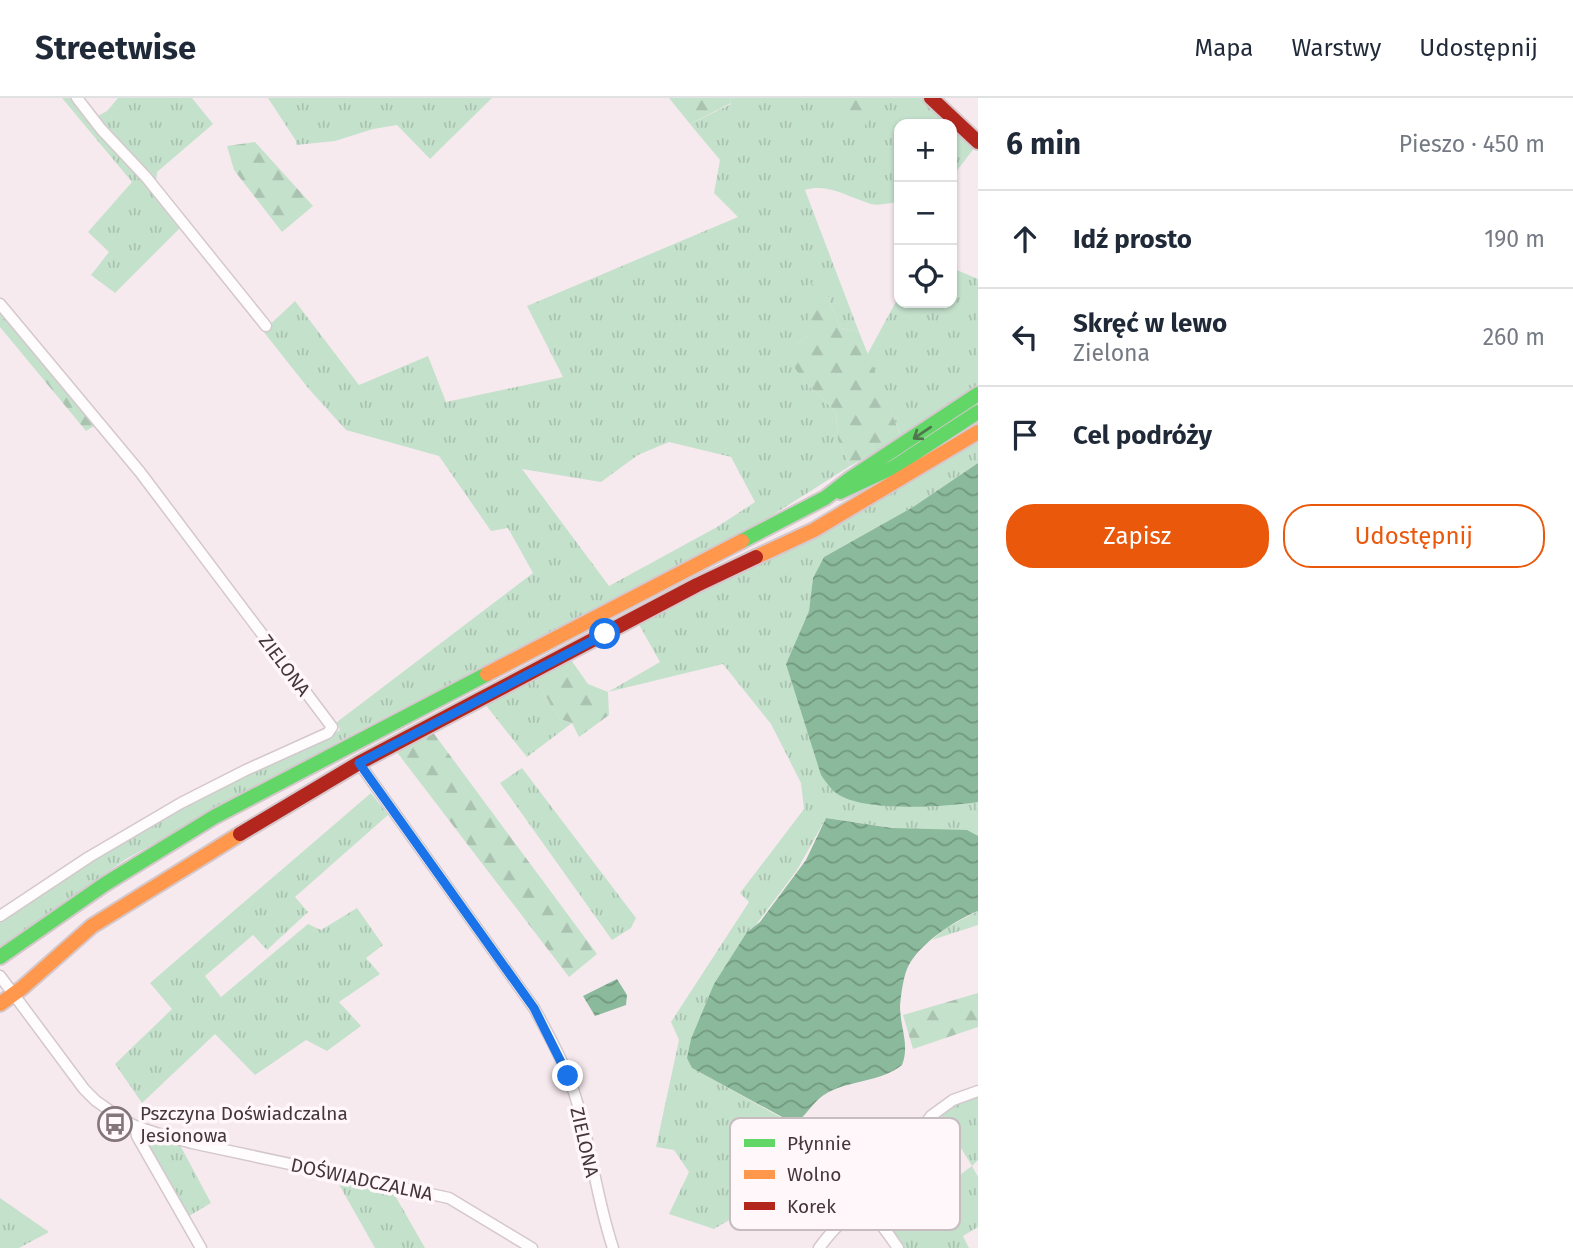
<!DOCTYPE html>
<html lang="pl">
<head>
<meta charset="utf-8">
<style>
  body { margin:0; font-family:"Fira Sans",sans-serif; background:#f6f6f7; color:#1f2937 }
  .controls { position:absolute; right:21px; top:21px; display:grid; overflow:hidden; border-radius:14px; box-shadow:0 2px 5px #0004 }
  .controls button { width:63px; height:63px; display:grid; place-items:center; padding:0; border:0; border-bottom:2px solid #e0e1e3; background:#fff; color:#1f2937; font:35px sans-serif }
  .stop { position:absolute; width:21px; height:21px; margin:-16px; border:5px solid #1a73e8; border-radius:50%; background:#fff }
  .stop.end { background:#1a73e8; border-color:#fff; box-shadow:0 2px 7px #0008 }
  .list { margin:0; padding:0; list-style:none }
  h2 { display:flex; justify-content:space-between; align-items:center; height:91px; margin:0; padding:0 28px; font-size:30px }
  h2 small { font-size:23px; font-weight:400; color:#747a83 }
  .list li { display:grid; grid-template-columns:46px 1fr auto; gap:21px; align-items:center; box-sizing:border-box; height:98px; padding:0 28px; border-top:2px solid #e0e1e3 }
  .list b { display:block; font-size:26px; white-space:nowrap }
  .list p { margin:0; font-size:23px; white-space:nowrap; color:#747a83 }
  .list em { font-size:23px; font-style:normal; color:#747a83 }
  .actions { display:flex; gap:14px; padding:21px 28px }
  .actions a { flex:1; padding:16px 0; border:2px solid #ea580c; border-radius:28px; text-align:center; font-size:24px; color:#ea580c }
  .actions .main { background:#ea580c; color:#fff }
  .icon { flex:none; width:38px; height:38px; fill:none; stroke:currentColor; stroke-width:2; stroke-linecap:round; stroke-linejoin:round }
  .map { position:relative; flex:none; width:978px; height:1150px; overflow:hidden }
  header { display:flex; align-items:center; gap:42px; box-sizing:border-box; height:98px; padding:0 35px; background:#fff; border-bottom:2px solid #e0e1e3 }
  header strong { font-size:33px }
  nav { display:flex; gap:38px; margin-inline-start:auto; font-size:24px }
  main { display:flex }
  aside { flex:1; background:#fff }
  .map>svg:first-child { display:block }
  .grass { fill:url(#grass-tufts); fill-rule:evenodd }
  .forest { fill:url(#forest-firs) }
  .water { fill:url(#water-waves) }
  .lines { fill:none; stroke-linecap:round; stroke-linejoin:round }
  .street-casing { stroke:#d4c8cc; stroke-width:13 }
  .fast-casing { stroke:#d4c8cc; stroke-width:18 }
  .slow-casing { stroke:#d4c8cc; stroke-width:18 }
  .jam-casing { stroke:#d4c8cc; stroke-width:18 }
  .street { stroke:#fefcfc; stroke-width:10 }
  .fast { stroke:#63d668; stroke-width:14 }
  .slow { stroke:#ff974d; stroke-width:14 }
  .jam { stroke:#b3261e; stroke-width:14 }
  .oneway { stroke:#51764e }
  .route { stroke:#1a73e8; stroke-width:9 }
  .labels { text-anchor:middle; stroke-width:7; stroke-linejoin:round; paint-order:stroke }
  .street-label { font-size:19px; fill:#45363c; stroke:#fff7fa }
  .poi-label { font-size:19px; fill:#45363c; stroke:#fff7fa; text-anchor:start }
  .key { fill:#fff7fa; stroke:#c7bdc1; stroke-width:2 }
  .key-label { font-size:19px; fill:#45363c }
</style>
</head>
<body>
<header>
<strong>Streetwise</strong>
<nav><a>Mapa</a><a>Warstwy</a><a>Udostępnij</a></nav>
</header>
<main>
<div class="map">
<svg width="978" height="1150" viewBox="0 0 978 1150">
  <defs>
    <pattern id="grass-tufts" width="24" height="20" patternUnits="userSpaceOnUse" patternTransform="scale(1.75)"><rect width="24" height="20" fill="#c4e1cc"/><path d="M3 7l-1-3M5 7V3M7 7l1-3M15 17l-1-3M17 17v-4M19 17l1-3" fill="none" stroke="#aac2b0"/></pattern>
    <pattern id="forest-firs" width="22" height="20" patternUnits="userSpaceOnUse" patternTransform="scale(1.75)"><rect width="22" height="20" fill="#c4e1cc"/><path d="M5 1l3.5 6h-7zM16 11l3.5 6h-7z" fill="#aac2b0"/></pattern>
    <pattern id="water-waves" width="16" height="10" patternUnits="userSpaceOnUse" patternTransform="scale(1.75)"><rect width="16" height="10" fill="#8aba9b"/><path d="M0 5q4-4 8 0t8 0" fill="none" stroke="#739880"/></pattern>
  </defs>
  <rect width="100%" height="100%" fill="#f7eaee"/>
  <g class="grass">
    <path d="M62,0H70L142,83L180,130L115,195L91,177L109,154L88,134L132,84Z"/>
    <path d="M118,0H192L213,26L157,74L156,84L96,19L107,13Z"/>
    <path d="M268,0H492L430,61L397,27L373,31L335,43L296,47V43Z"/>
    <path d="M730,0H923L951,26H899V104C890,105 879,108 871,106C847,99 829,85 805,92L859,234L840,230L827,196L809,238L797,246L804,283L836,314L838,342L850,368L760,425L343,641L126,761L0,849V824C79,772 158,720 243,677C275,661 309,650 340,632L337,624L533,475L508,430L491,433L439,358L346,332L308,290L263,233L295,203L359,287L428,258L446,304L563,279L527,208L738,119L714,95L720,62L690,26L731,6ZM669,344L731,359L755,404L717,429L609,488L522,371L601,384L638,357Z"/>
    <path d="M952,27L975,49L952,79Z"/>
    <path d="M952,170L978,181V288L902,340L867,257L899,198V205H952Z"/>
    <path d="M978,340V365L913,409L824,459L813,480L809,513L786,566L978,704V739L907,732L826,720L797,772L755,828L750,831L691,941L692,970L791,1025V1066L795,1083L714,1131L669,1116L689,1074L674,1052L656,1049L679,942L671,924L749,804L740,795L804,711L801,685L771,626L723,566L608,594L660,564L637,523L781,456L923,376Z"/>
    <path d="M535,581L560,621L572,625L527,659L484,605Z"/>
    <path d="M522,670L636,820L631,830L612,842L500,685Z"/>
    <path d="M371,695L388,717L295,799L308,814L267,852L253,837L205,878L221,899L308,826L321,832L357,810L383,847L366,860L380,876L339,904L361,928L327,953L306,942L255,977L215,936L142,1005L115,966L172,911L150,885Z"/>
    <path d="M978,813V827L932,842L946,830Z"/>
    <path d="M978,997V1062L972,1068L978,1079V1129L963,1138L969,1150H900L888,1132L918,1111L893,1076L919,1043L950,1084L972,1068L940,1016L950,1007Z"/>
    <path d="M144,1037L180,1047L211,1105L189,1118L144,1045Z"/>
    <path d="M337,1083L393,1094L425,1150H375Z"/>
    <path d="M0,1100L49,1134L19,1150H0Z"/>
  </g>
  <g class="forest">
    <path d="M669,0H730L731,5L690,26Z"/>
    <path d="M827,0H871L864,33Z"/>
    <path d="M255,44L313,108L282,134L234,72L227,48Z"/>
    <path d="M809,184L827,196L840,230L859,234L902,341L850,368L838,342L836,314L804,283L787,259L797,246L809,238Z"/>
    <path d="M0,214L94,328L86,333L0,229Z"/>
    <path d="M569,559L588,586L608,594L609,617L579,639L572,625L560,621L535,581Z"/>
    <path d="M432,633L597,856L569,879L396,653Z"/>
    <path d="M978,895V929L913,951L903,917Z"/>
  </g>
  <g class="water">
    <path d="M978,365V704C944,709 868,714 839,697C831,692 826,684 821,677L786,566L809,513L813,480L824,459L913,409Z"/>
    <path d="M826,720L892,730L967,732L978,738V813C955,822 917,847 907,871C903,881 901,897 900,908C900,929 910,947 902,967C881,984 850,982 827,995C814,1002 807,1017 795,1026L692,970L687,960L691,941L714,886L747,834L760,824L806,762Z"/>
    <path d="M617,881L627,897L626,907L595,918L583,898Z"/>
  </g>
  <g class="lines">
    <g class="street-casing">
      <g id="street">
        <path d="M77,0L101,31L146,79L266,228"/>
        <path d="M0,206L140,374L332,629L328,635L246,672L181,705L89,759L0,818"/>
        <path d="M359,665L534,910C546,932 559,955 568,978C590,1033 594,1094 613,1150"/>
        <path d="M0,878L84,991L96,1003L122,1021L135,1028L156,1035L192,1045L449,1100L532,1150"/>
        <path d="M135,1028L137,1038L201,1150"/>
        <path d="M860,1112L864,1101L894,1068L931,1018L953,1002L978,993"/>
        <path d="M819,1150C831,1134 842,1121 860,1112C877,1117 888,1136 898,1150"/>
      </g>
    </g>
    <g class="fast-casing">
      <g id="fast">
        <path d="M840,394L894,369L978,314"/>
        <path d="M742,443L825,400L851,380L978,296"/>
        <path d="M0,859L105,786L214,719L487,576"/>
      </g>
    </g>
    <g class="slow-casing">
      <g id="slow">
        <path d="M756,459L814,432L978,334"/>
        <path d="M487,576L742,443"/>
        <path d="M0,906L22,890L92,828L240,736"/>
      </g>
    </g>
    <g class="jam-casing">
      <g id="jam">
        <path d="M931,0L978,44"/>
        <path d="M240,736L359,665L697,487L756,459"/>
      </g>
    </g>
    <use href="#street" class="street"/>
    <use href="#fast" class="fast"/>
    <use href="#slow" class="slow"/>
    <use href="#jam" class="jam"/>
  </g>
  <defs><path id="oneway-shaft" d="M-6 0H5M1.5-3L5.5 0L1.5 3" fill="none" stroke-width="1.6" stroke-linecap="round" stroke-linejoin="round" transform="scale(1.75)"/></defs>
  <use class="oneway" href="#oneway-shaft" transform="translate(922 335) rotate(146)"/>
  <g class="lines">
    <path class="route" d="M568,978L534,910L359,665L605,536"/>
  </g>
  <defs>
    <g id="bus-ring" transform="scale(1.75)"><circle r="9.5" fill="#fff7fa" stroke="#83757a" stroke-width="1.5"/><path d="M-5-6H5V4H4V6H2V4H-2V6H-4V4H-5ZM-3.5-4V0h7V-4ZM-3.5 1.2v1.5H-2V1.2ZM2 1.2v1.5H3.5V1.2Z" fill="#83757a"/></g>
  </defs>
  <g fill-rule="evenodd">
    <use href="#bus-ring" x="115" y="1026"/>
  </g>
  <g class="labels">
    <g class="street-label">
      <text transform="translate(285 567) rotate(53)" y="7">ZIELONA</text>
      <text transform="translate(585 1044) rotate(77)" y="7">ZIELONA</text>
      <text transform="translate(362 1081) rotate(12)" y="7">DOŚWIADCZALNA</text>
    </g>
    <g class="poi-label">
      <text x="140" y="1022">Pszczyna Doświadczalna<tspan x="140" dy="22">Jesionowa</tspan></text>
    </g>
  </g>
  <rect x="730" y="1020" width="230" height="112" rx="10" class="key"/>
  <rect x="744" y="1041" width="31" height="8" fill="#63d668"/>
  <rect x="744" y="1072" width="31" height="9" fill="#ff974d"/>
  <rect x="744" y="1104" width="31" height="8" fill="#b3261e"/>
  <g class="key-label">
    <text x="787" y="1052">Płynnie</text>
    <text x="787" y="1083">Wolno</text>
    <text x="787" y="1115">Korek</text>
  </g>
</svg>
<div class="controls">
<button>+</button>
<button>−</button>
<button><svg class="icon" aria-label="locate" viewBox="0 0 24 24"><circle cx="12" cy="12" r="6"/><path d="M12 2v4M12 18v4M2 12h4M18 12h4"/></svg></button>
</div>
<div class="stop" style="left:605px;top:536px"></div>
<div class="stop end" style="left:568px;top:978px"></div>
</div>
<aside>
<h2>6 min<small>Pieszo · 450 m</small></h2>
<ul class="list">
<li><svg class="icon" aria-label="ahead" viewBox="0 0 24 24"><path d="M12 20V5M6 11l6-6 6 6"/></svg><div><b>Idź prosto</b></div><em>190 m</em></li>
<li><svg class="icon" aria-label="left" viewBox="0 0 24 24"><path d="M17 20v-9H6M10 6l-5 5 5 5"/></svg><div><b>Skręć w lewo</b><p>Zielona</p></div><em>260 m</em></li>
<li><svg class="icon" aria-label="arrive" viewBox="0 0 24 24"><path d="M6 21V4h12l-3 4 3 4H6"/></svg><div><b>Cel podróży</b></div></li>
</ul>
<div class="actions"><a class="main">Zapisz</a><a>Udostępnij</a></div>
</aside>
</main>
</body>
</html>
